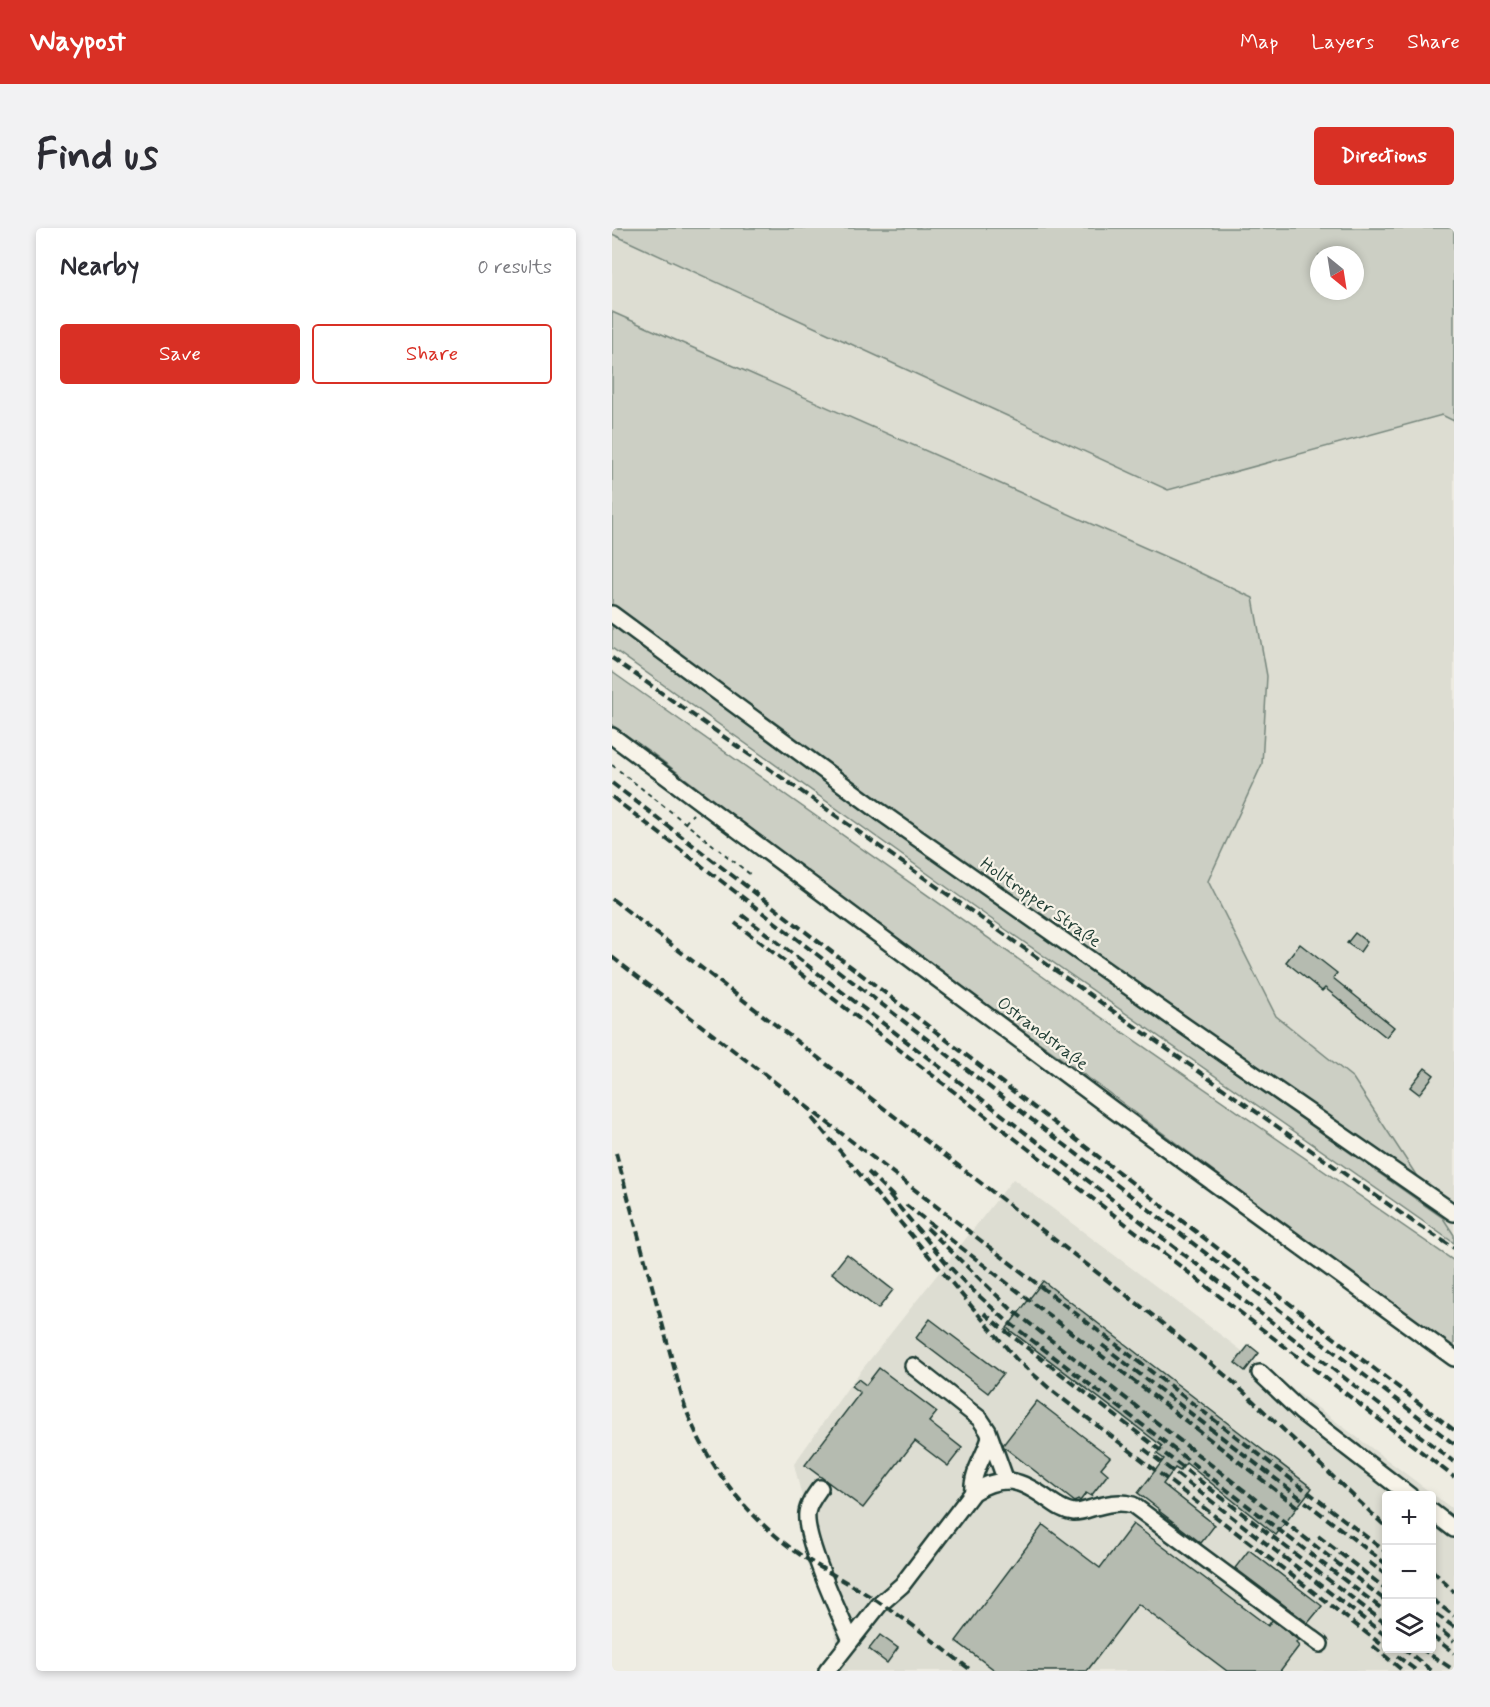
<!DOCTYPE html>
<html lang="en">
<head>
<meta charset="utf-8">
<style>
  body { margin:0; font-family:Mynerve,sans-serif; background:#f2f2f3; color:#2b2b33 }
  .controls { position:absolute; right:18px; bottom:18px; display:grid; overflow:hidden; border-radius:6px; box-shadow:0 3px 9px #0003 }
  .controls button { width:54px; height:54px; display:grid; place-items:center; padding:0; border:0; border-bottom:2px solid #e1e1e2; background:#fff; color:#2b2b33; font:30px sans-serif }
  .compass { position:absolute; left:698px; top:18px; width:54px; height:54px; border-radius:50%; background:#fff; box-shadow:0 3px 9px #0003; rotate:150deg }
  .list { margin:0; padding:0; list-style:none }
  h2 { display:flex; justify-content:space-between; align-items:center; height:78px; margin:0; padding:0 24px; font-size:26px }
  h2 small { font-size:20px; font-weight:400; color:#7c7c81 }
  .actions { display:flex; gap:12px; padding:18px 24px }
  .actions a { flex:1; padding:14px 0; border:2px solid #d93025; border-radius:6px; text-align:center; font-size:21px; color:#d93025 }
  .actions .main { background:#d93025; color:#fff }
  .icon { flex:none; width:33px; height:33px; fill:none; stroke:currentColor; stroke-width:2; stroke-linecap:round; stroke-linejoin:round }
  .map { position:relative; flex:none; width:842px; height:1443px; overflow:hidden; border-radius:6px }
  header { display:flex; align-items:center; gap:36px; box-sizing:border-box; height:84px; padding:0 30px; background:#d93025; color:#fff }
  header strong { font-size:28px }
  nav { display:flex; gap:33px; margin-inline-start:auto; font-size:21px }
  .intro { display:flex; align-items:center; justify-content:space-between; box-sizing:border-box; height:144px; padding:0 36px }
  h1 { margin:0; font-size:42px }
  .button { padding:15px 27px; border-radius:6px; background:#d93025; color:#fff; font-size:21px; font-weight:700 }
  main { display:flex; gap:36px; padding:0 36px }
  aside { flex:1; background:#fff; border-radius:6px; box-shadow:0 3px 9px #0003 }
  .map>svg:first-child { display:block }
  .built { fill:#ddddd2; fill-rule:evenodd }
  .green { fill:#cccfc4; stroke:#76867c; stroke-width:1.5; fill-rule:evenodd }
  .building { fill:#b5bbb0; stroke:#1f3d34; stroke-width:1.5 }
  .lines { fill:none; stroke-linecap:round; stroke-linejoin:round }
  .minor-casing { stroke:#1f3d34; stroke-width:20 }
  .path { stroke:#1f3d34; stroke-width:2; stroke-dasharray:4.5 4.5; stroke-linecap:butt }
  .minor { stroke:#f7f3e8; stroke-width:15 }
  .rail { stroke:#1f3d34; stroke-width:4; stroke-dasharray:9 4.5; stroke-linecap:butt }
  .labels { text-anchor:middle; stroke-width:4.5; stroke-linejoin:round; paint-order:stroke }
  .street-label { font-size:18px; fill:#1f3d34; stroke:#f7f3e8 }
</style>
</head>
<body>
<header>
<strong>Waypost</strong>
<nav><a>Map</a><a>Layers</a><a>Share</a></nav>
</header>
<div class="intro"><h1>Find us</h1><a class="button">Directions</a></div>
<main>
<aside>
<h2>Nearby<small>0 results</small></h2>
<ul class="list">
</ul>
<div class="actions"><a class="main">Save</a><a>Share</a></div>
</aside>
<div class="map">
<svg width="842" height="1443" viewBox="0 0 842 1443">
  <rect width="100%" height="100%" fill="#eeece1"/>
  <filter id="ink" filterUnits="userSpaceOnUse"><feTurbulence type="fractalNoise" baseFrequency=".0167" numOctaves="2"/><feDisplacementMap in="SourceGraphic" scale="12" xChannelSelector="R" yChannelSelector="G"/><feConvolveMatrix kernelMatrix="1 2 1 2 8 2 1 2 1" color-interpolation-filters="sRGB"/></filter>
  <g filter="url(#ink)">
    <g class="built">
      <path d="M0,6L556,262L831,187L842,193V1007L741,850L664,788L596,653L650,536L641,370L563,333L0,84Z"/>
      <path d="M401,951L842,1282V1443H213L227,1424L182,1236L237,1158ZM774,1268H820V1420H774Z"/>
    </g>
    <g class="green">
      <path d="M0,0H842V193L830,187L556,262L0,6ZM707,27H743V63H707Z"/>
      <path d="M0,84L563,333L641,370L655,448L650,536L596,653L664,788L741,850L806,950L740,908L303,601L0,377Z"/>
      <path d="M0,395C272,601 552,794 831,990L842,1007V1015L396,703L0,420Z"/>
      <path d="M0,444L454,765L842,1033V1119L675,998L489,859L266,698L40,525L0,497Z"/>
    </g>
    <g class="building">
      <path d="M743,705L755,714L748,724L735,715Z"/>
      <path d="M688,716L725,745L721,750L782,799L774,809L713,760L710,763L674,734Z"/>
      <path d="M813,840L822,847L807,866L798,859Z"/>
      <path d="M235,1026L281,1062L266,1081L220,1045Z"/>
      <path d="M431,1053L700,1260L664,1307L574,1235L568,1243L563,1240L551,1256L603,1297L589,1315L547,1283L548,1282L526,1265L552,1231L545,1226L550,1218L395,1100Z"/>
      <path d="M318,1091L391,1146L376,1165L304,1110Z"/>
      <path d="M637,1117L647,1125L633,1143L623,1135Z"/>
      <path d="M267,1140L325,1184L317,1194L350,1220L336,1238L303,1213L251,1280L193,1237L248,1165L239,1158L246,1151L254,1157Z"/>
      <path d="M425,1173L498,1229L489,1240L496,1246L479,1268L474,1265L468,1273L466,1271L463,1274L392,1219L391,1217Z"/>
      <path d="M521,1296L656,1398L660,1392L686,1412L684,1415L687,1418L668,1443H615L526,1376L475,1443H384L344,1413L431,1297L488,1340Z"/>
      <path d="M637,1322L710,1378L696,1395L623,1340Z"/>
      <path d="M268,1407L286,1420L275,1435L257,1421Z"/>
    </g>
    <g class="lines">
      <g class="minor-casing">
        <g id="minor">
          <path d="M0,386L267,583L571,797L842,985"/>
          <path d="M0,508L500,881L842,1130"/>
          <path d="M301,1138L368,1191L376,1203L394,1253"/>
          <path d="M648,1145L689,1184L798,1268"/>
          <path d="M208,1260C203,1267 196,1276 195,1285C192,1311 227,1386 239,1412"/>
          <path d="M361,1264C359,1245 373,1228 378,1210"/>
          <path d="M820,1284L842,1301"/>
          <path d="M215,1443L267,1377L290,1357L361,1264C392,1245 409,1252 437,1272C444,1277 452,1283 462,1284C468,1284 474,1282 480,1280C494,1276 507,1273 521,1277L708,1416"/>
        </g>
      </g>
      <g class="path">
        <path d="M0,537L139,647"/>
        <path d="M73,595L81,586"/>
      </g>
      <use href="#minor" class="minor"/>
      <g class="rail">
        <path d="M0,430L643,883L803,995L842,1020"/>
        <path d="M0,555L842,1202"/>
        <path d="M0,569L842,1216"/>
        <path d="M0,671L539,1086L620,1153L774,1299"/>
        <path d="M130,687L842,1234"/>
        <path d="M123,695L842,1249"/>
        <path d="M0,729L774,1324"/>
        <path d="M200,890L405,1132L438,1161L774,1420"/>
        <path d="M4,925L72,1176C94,1237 136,1291 190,1328C216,1345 243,1358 268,1375C300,1395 330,1420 360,1443"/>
        <path d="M256,944L284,971"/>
        <path d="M277,967L336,1037L355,1057L395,1093L774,1384"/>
        <path d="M294,977L688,1281"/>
        <path d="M315,1000L399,1081L774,1373"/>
        <path d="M372,1085L392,1102L774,1396"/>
        <path d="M490,1117L774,1336"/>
        <path d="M532,1221L774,1408"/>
        <path d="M706,1308L774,1361"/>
        <path d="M757,1334L774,1347"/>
        <path d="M820,1342L842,1364"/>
        <path d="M820,1371L842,1388"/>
        <path d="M824,1386L842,1399"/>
        <path d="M820,1395L842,1413"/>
        <path d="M820,1408L842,1425"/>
        <path d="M761,1418L791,1443"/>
        <path d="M791,1420L820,1443"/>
        <path d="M808,1420L842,1442"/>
        <path d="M785,1428L805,1443"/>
      </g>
    </g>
  </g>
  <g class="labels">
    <g class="street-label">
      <text transform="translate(429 674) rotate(35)" y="6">Holltropper Straße</text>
      <text transform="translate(431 805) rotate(37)" y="6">Ostrandstraße</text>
    </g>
  </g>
</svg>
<div class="controls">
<button>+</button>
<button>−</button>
<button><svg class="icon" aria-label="layers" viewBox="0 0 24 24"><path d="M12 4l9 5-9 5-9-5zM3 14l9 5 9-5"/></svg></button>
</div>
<svg class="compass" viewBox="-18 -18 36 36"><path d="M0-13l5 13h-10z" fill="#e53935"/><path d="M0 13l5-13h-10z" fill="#7c7c81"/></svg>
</div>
</main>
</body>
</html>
